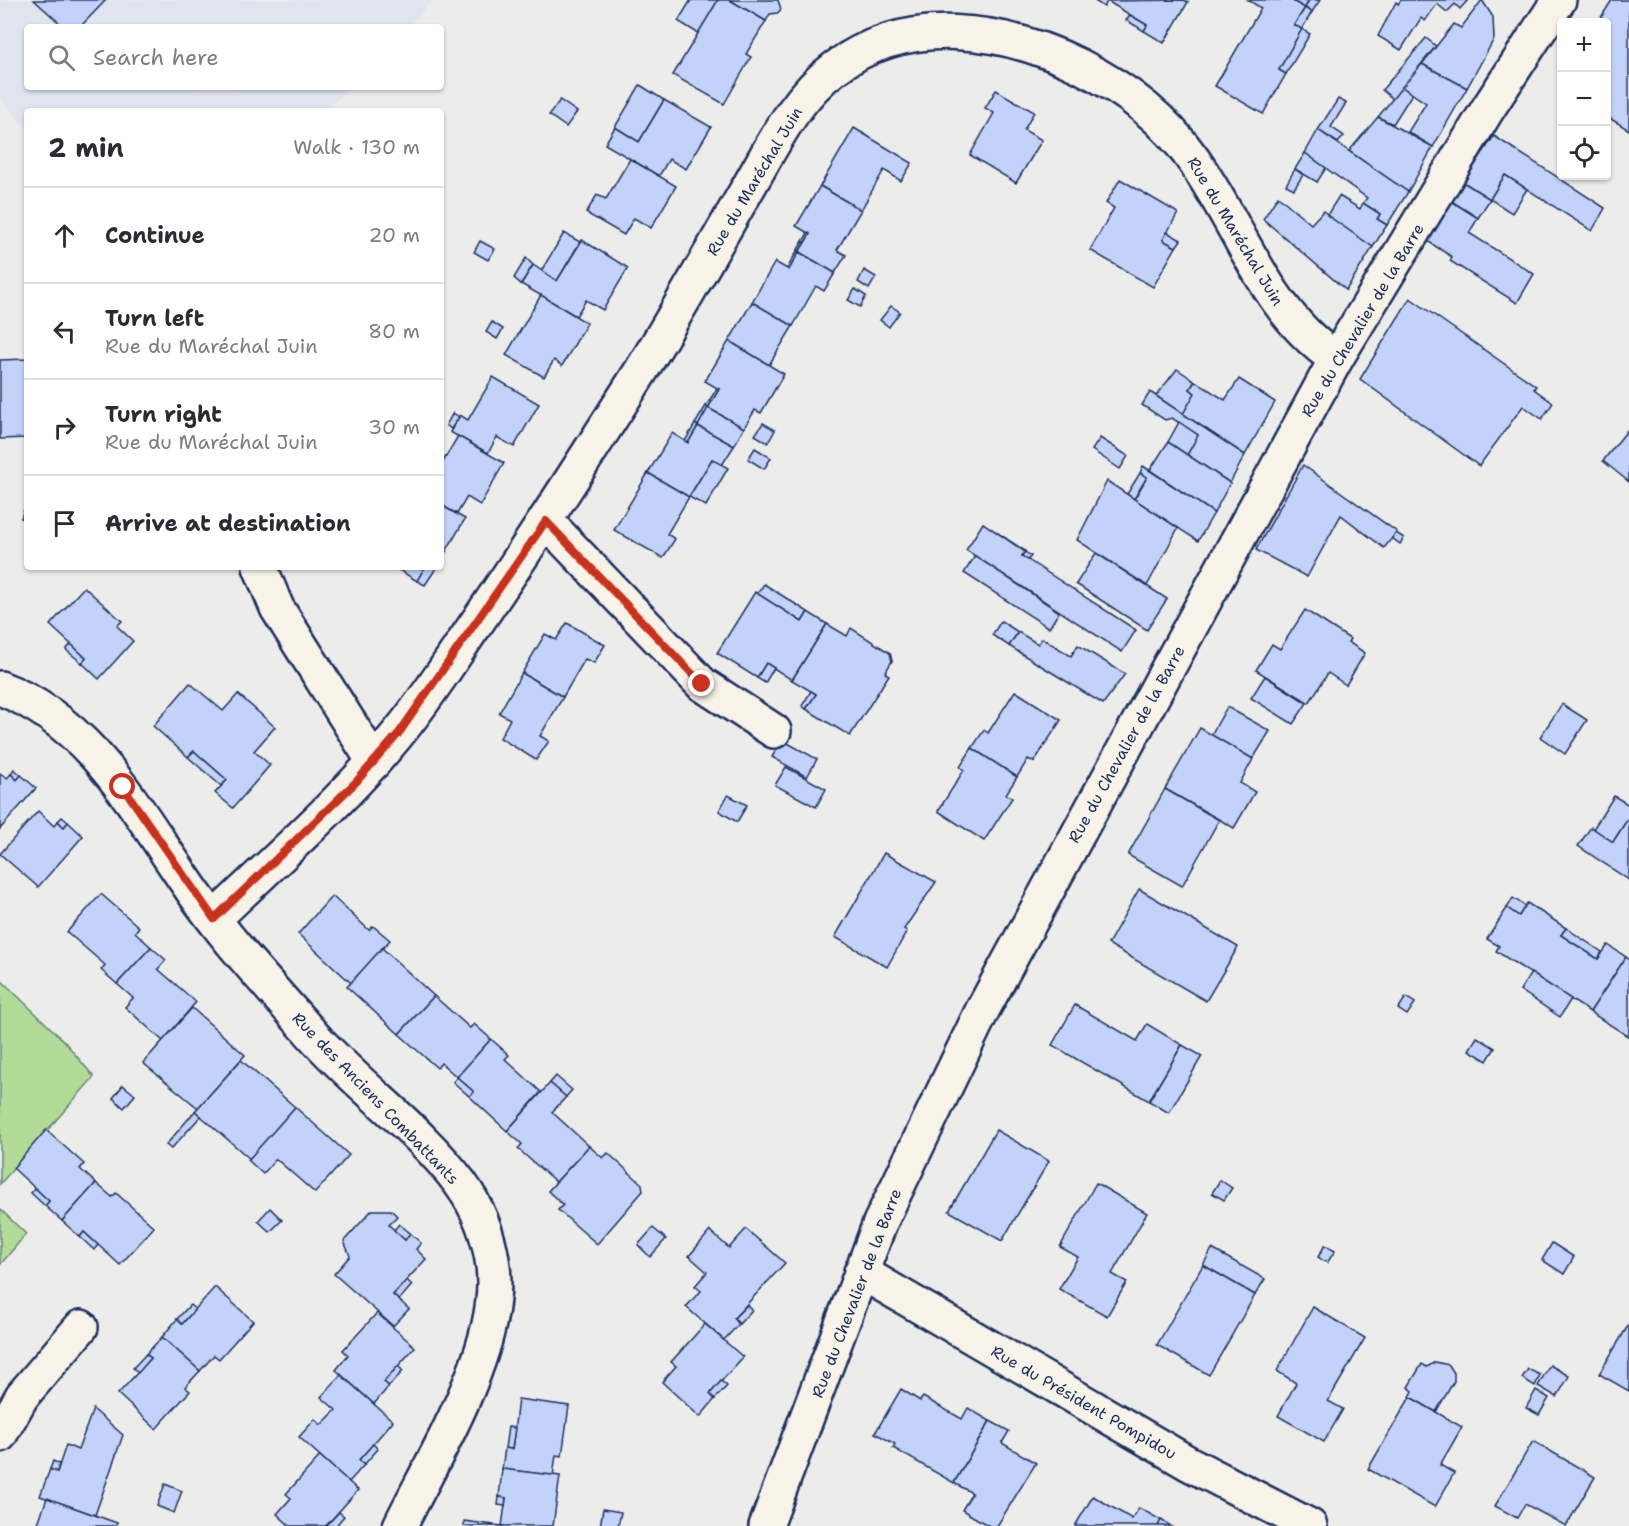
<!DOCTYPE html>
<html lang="en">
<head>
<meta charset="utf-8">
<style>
  body { margin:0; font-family:"Shantell Sans",sans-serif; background:#f2f2f3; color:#2b2b33 }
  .controls { position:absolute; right:18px; top:18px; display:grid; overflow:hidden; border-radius:6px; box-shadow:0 2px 4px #0004 }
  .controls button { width:54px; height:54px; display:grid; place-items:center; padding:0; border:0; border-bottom:2px solid #e1e1e2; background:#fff; color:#2b2b33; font:30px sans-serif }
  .stop { position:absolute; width:18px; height:18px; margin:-14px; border:4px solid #c8321e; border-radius:50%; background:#fff }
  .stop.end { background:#c8321e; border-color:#fff; box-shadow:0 2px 6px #0008 }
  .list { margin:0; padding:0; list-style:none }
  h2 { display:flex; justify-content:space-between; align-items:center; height:78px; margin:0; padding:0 24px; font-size:26px }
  h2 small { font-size:20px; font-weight:400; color:#7c7c81 }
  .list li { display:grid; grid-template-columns:39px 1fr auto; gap:18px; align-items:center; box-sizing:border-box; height:96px; padding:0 24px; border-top:2px solid #e1e1e2 }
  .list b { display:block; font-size:22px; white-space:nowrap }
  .list p { margin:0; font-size:20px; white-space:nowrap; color:#7c7c81 }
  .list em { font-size:20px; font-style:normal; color:#7c7c81 }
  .icon { flex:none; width:33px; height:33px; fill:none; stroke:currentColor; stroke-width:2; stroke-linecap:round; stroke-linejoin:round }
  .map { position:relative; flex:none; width:1629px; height:1526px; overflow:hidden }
  .search { position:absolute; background:#fff; box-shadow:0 2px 4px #0004; left:24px; top:24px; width:420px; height:66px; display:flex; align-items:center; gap:15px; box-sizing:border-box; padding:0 21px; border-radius:6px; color:#7c7c81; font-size:22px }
  .panel { position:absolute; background:#fff; box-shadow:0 2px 4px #0004; left:24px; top:108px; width:420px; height:462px; border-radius:6px }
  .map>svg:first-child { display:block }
  .built { fill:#dfe4ef }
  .green { fill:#b2db97; stroke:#66857a; stroke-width:1.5 }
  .building { fill:#c2d2f8; stroke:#1b2f5e; stroke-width:1.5 }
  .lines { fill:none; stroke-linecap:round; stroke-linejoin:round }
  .minor-casing { stroke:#1b2f5e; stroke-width:38 }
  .minor { stroke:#f7f3e8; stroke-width:33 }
  .route { stroke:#c8321e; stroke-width:8 }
  .labels { text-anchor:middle; stroke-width:4.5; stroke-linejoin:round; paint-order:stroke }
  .street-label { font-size:16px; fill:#1b2f5e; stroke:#f7f3e8 }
</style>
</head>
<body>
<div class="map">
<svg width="1629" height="1526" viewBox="0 0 1629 1526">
  <rect width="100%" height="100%" fill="#ececeb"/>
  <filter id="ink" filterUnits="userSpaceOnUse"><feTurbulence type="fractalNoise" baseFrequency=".0167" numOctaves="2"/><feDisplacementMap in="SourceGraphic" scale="12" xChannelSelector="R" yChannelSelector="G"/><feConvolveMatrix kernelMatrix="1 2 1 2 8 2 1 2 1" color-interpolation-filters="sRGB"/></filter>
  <g filter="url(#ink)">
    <path class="built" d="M0,0H433L407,27H27V87H349L326,111H27V129L0,98Z"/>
    <g class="green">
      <path d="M0,979L64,1041L94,1077L0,1184Z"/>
      <path d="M0,1209L26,1234L0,1265Z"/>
    </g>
    <g class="building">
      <path d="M34,0H106L80,27H64Z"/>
      <path d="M691,0H718L699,34L678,21Z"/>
      <path d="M718,0H730L766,21L746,54L751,57L724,104L673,75Z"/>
      <path d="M730,0H778L781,9L778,13L770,14L766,21Z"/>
      <path d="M1093,0H1108L1104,7Z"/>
      <path d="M1184,0L1188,2L1164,43L1144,31L1147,25L1107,1Z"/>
      <path d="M1248,0H1291L1305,8L1294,25L1302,29L1279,70L1286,74L1263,114L1215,86L1261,8Z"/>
      <path d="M1291,0H1309L1305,8Z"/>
      <path d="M1309,0H1320L1312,12L1305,8Z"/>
      <path d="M1401,0H1468L1460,9L1455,4L1447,12L1437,4L1425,21L1421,18L1401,50L1378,36L1396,2L1398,4Z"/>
      <path d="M1482,0L1493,17L1494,39L1467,88L1422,64L1454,24L1461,28Z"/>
      <path d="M1612,0H1629V130L1606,116V22H1598Z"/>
      <path d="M1305,8L1312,12L1302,29L1294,25Z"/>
      <path d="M1130,15L1147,25L1144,31L1126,20Z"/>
      <path d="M1302,29L1310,34L1286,74L1279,70Z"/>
      <path d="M1426,38L1436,46L1393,99L1382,90Z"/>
      <path d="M1422,64L1467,88L1433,147L1408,132L1426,103L1402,87Z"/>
      <path d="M640,85L664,100L639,142L615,127Z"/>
      <path d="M1402,87L1412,94L1393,124L1378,117Z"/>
      <path d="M996,90L1034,112L1024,130L1042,140L1016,183L970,155L994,113L985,108Z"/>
      <path d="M1338,99L1346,103L1331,127L1344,136L1338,143L1318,130Z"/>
      <path d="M560,100L577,112L566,127L549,115Z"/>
      <path d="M664,100L711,127L686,169L669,159L659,176L605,144L615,127L639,142Z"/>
      <path d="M1378,117L1433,147L1408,192L1349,151Z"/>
      <path d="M854,128L912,163L901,181L884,170L861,210L820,186Z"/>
      <path d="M1318,130L1408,192L1387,225L1377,219L1380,214L1363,203L1367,198L1305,153Z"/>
      <path d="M1494,136L1605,208L1592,231L1505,175L1490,199L1463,182Z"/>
      <path d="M1305,153L1326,168L1317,182L1295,169Z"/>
      <path d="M630,159L676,186L651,228L634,218L624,235L586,213L597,195L606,199Z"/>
      <path d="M1295,169L1303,175L1294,189L1286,185Z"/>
      <path d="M1505,175L1527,189L1512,213L1490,199Z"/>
      <path d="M1120,179L1178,213L1163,240L1176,247L1153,287L1090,250L1114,208L1106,203Z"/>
      <path d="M1463,182L1490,199L1478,218L1451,201Z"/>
      <path d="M820,186L861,210L837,250L846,255L835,273L799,252L810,234L796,226Z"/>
      <path d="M1278,196L1311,224L1323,211L1373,247L1346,290L1263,219Z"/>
      <path d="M1339,196L1360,209L1363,203L1380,214L1377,219L1387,225L1373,247L1327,215Z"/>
      <path d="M1451,201L1478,218L1469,233L1534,274L1517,303L1450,261L1452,257L1426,240Z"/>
      <path d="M1167,232L1181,240L1176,247L1163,240Z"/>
      <path d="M564,233L580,242L557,281L541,271Z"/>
      <path d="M808,233L810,234L799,252L797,251Z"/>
      <path d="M582,240L628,268L603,310L586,300L576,316L521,284L533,265L557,281Z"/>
      <path d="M480,241L495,249L488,260L474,252Z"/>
      <path d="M797,251L799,252L789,270L787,269Z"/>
      <path d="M799,252L835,273L824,291L816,286L793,326L752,302L775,262L789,270Z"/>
      <path d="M526,258L533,265L521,284L514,278Z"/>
      <path d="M864,270L876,277L869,289L858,282Z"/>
      <path d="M855,289L866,296L860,307L848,300Z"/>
      <path d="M541,295L587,323L562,366L554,360L544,377L506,355Z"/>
      <path d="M1410,298L1536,386L1534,389L1553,403L1542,419L1523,406L1479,466L1360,379Z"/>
      <path d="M752,302L793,326L769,365L729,341Z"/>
      <path d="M891,306L900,312L889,327L880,320Z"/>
      <path d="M492,322L503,329L497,339L486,332Z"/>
      <path d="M729,341L784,374L761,413L755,410L744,428L708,408L719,389L705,381Z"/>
      <path d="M27,359V438L0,439V360Z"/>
      <path d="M1177,369L1195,381L1190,389L1195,393L1183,414L1156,396Z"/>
      <path d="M493,377L539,404L514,447L497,437L488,453L450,432L460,415L468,420Z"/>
      <path d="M1239,379L1275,402L1245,455L1183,414L1195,393L1190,389L1195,381L1225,400Z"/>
      <path d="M717,388L719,389L708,408L706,406Z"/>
      <path d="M1150,392L1245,455L1230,483L1187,455L1198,435L1172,418L1165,420L1142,405Z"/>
      <path d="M706,406L708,408L698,426L695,424Z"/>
      <path d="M708,408L744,428L734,446L698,426Z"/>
      <path d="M453,413L459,417L451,429L446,425Z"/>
      <path d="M1179,422L1198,435L1187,455L1168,442Z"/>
      <path d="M763,423L775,430L768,443L755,435Z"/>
      <path d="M695,424L698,426L688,443L685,441Z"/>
      <path d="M698,426L734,446L722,465L712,459L689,497L648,473L672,433L688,443Z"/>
      <path d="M1629,428V482L1603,461Z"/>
      <path d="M458,436L504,463L480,505L467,497L457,514L441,505V465Z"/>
      <path d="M1100,438L1128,456L1120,469L1092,450Z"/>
      <path d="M1168,442L1230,483L1214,513L1150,470Z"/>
      <path d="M755,448L771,458L764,469L748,459Z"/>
      <path d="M712,459L728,468L706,506L689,497Z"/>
      <path d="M1303,465L1397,532L1384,548L1341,515L1307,577L1256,550Z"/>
      <path d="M1143,466L1214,513L1198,541L1134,499L1147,477L1140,473Z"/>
      <path d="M648,473L689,497L667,534L675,539L663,558L614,530Z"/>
      <path d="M1140,473L1147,477L1134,499L1127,494Z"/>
      <path d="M1107,481L1178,528L1147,586L1077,540Z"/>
      <path d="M27,502V520L21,518Z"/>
      <path d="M441,505L465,519L441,560Z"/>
      <path d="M983,523L1025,551V552Z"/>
      <path d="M983,523L1025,552L1022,556L1028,560L1136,630L1122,652L966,550Z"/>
      <path d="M1396,533L1404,538L1400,544L1392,538Z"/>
      <path d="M1025,552L1031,556L1028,560L1022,556Z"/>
      <path d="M1096,553L1167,599L1147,630L1076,584Z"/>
      <path d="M975,556L1059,612L1049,628L964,573Z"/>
      <path d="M394,567H425L417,581Z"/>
      <path d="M425,567H437L425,585L417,581Z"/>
      <path d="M764,584L808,612L802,622L757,594Z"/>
      <path d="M84,587L122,621L117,626L133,641L99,679L82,663L86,658L50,625Z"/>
      <path d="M755,592L802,622L808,612L827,624L792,680L766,663L757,678L717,653Z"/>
      <path d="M1305,610L1350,639L1348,642L1365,653L1346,685L1328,673L1309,703L1256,670L1272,644L1280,649Z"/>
      <path d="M1001,621L1018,632L1009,646L992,635Z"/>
      <path d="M567,623L605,645L594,663L585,659L563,697L522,673L545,634L556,640Z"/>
      <path d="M827,624L847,636L851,628L890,653L892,661L885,673L889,675L850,736L806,709L816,694L792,680Z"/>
      <path d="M1018,632L1038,644L1042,638L1071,656L1078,645L1125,674L1103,704L1009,646Z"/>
      <path d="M71,644L86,658L82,663L66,650Z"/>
      <path d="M766,663L774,668L765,683L757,678Z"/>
      <path d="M522,673L563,697L540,736L549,741L536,760L500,738L510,719L499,713Z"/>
      <path d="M1265,676L1307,703L1293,724L1251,698Z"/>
      <path d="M190,683L223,711L238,694L275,727L254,751L270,765L233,808L215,793L227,780L194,751L188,757L153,726Z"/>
      <path d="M811,691L816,694L806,709L802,706Z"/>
      <path d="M1015,691L1061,720L1034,762L1028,759L1017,777L972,748L984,730L988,733Z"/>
      <path d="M1562,704L1587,720L1565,754L1540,737Z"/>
      <path d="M1227,707L1270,731L1253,759L1211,735Z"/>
      <path d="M1200,728L1253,759L1240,783L1255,792L1234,828L1165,789Z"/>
      <path d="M782,740L817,759L807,777L772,757Z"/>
      <path d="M972,748L1017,777L1006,794L1012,798L984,841L938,811L964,770L960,767Z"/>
      <path d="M194,751L227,780L221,786L188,757Z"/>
      <path d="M786,767L826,789L816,807L775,785Z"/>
      <path d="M14,769L21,775L17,780L11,774Z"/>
      <path d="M0,773L7,778L11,774L17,780L21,775L36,788L0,829Z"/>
      <path d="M1165,789L1219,820L1182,886L1128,855Z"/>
      <path d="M728,795L747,805L737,822L719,811Z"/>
      <path d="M1614,796L1629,805V817L1613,842L1593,829Z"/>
      <path d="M38,811L54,826L58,821L64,827L68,822L83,836L38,887L0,854Z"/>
      <path d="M62,817L68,822L64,827L58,821Z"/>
      <path d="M1629,817V880L1578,846L1591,827L1613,842Z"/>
      <path d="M884,853L936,882L904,929L907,931L887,967L835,937Z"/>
      <path d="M1139,889L1238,947L1206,1001L1108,944Z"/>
      <path d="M101,894L139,927L135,932L151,947L117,984L101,970L105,965L67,932Z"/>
      <path d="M332,896L369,930L373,926L390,940L351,983L298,934Z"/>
      <path d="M1513,898L1525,906L1519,916L1507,908Z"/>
      <path d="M1527,903L1566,928L1561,935L1598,959L1608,945L1626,957L1590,1012L1496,951L1499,946L1487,939L1507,908L1519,916Z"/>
      <path d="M1566,928L1602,952L1598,959L1561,935Z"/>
      <path d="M151,947L166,960L158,969L196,1002L163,1041L125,1007L133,998L117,984Z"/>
      <path d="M382,948L434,996L399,1034L347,987Z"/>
      <path d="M1626,957L1629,959V1037L1590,1012Z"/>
      <path d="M1531,973L1571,999L1560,1017L1520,990Z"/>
      <path d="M434,996L470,1028L474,1024L491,1039L457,1077L441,1063L437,1068L399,1034Z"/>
      <path d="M1406,997L1415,1003L1407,1015L1398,1009Z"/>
      <path d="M1075,1005L1137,1041L1147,1024L1182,1045L1149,1101L1052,1045Z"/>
      <path d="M192,1008L245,1055L198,1108L143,1063Z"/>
      <path d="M1477,1037L1495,1048L1487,1061L1469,1050Z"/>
      <path d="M491,1039L509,1055L505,1059L541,1092L507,1131L469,1096L474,1092L457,1077Z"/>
      <path d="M1182,1045L1202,1056L1169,1113L1149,1101Z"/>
      <path d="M241,1060L295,1107L250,1159L195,1111Z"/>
      <path d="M556,1076L572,1090L566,1097L550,1083Z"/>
      <path d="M457,1077L474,1092L469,1096L453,1082Z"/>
      <path d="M550,1083L566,1097L552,1112L589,1146L556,1182L518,1149L522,1144L507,1131Z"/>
      <path d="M123,1085L135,1095L124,1108L113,1098Z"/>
      <path d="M295,1107L349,1155L315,1193L276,1159L263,1174L248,1160Z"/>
      <path d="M195,1111L201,1116L171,1149L166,1145Z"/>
      <path d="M46,1130L84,1164L80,1169L96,1183L62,1221L45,1206L49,1201L13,1168Z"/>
      <path d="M996,1130L1049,1161L1002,1241L949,1211Z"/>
      <path d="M589,1146L603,1158L608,1153L642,1184L643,1191L597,1244L558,1210L563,1205L548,1191Z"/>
      <path d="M1220,1180L1232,1188L1224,1200L1212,1193Z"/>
      <path d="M96,1183L112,1197L116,1193L154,1227L120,1265L84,1232L80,1237L62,1221Z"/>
      <path d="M1096,1183L1147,1213L1112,1274L1127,1282L1107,1316L1059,1289L1078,1257L1060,1247Z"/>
      <path d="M35,1188L49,1201L45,1206L31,1193Z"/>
      <path d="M270,1208L282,1220L270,1232L258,1221Z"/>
      <path d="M372,1210H391L397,1216L389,1225L405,1240L410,1233L421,1243L416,1249L426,1259L393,1295L409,1309L393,1326L334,1274L350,1256L344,1241Z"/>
      <path d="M399,1224L410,1233L405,1240L394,1230Z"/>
      <path d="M653,1228L666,1239L650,1257L638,1245Z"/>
      <path d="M746,1229L785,1263L734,1318L739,1324L724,1340L686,1307L701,1291L695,1286L707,1272L689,1256L710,1231L729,1248Z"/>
      <path d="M84,1232L98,1245L94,1250L80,1237Z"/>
      <path d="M1552,1243L1574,1257L1564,1274L1542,1260Z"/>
      <path d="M1325,1245L1335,1251L1327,1263L1318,1257Z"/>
      <path d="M1212,1249L1265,1279L1255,1295L1203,1265Z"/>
      <path d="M1203,1265L1255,1295L1209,1375L1157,1345Z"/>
      <path d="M407,1280L412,1285L399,1300L393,1295Z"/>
      <path d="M215,1287L253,1321L219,1359L214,1355L200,1371L162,1337L177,1319L182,1324Z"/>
      <path d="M190,1305L195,1309L182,1324L177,1319Z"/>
      <path d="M747,1305L752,1310L739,1324L734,1318Z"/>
      <path d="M1313,1307L1365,1338L1328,1401L1343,1409L1324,1442L1278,1416L1296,1383L1277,1371Z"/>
      <path d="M377,1313L415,1347L384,1382L389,1386L374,1404L336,1370L348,1355L343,1350Z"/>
      <path d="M705,1324L743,1357L710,1394L715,1399L700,1417L662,1382L676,1366L671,1362Z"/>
      <path d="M1629,1324V1391L1599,1374Z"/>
      <path d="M162,1337L200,1371L185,1387L190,1391L156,1429L118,1394L151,1358L146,1354Z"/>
      <path d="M146,1354L151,1358L138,1373L133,1368Z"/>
      <path d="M1435,1362L1449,1365L1454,1373V1381L1436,1412L1410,1397L1413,1391L1408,1387L1422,1364L1427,1367Z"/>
      <path d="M1550,1365L1569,1376L1557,1397L1538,1386Z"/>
      <path d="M398,1366L403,1371L389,1386L384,1382Z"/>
      <path d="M1528,1369L1540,1375L1535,1386L1522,1378Z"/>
      <path d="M341,1375L393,1421L359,1460L364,1465L349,1482L299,1437L315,1419L321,1425L336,1410L321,1397Z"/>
      <path d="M721,1381L727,1386L715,1399L710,1394Z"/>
      <path d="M901,1389L920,1401L923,1397L962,1419L968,1408L990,1421L954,1483L893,1448L895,1444L875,1433Z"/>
      <path d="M1536,1390L1549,1398L1539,1415L1526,1408Z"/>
      <path d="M1410,1397L1462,1427L1440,1465L1454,1473L1435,1507L1368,1469Z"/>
      <path d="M518,1399L569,1406L562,1456L556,1455L553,1476L502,1469L505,1448L512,1449Z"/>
      <path d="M93,1409L123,1435L95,1515L40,1496L50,1469L57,1472L66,1445L78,1450Z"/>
      <path d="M990,1421L1009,1431L1002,1443L1036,1463L997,1526H989L962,1510L972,1493L954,1483Z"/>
      <path d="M508,1427L515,1428L512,1449L505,1448Z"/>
      <path d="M1533,1441L1595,1477L1566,1526L1525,1504L1517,1518L1495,1506Z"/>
      <path d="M373,1444L378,1449L364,1465L359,1460Z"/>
      <path d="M320,1456L358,1490L326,1526H290L277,1514L291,1498L286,1494Z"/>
      <path d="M53,1461L59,1464L57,1472L50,1469Z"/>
      <path d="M502,1469L560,1476L553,1526H502L506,1498L499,1497Z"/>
      <path d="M165,1484L182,1491L174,1513L157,1506Z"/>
      <path d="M1093,1496L1132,1519L1139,1508L1161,1520L1158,1526H1075Z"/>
      <path d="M499,1497L506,1498L505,1506L498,1505Z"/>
      <path d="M47,1498L117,1523L116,1526H37Z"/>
      <path d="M603,1509L621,1512L618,1526H600Z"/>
      <path d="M339,1512L344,1516L339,1522L336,1526H326Z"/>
      <path d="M1161,1520L1171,1526H1158Z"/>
      <path d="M464,1521L502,1526H504H464Z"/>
    </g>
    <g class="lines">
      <g class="minor-casing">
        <g id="minor">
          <path d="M546,521L702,684L774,731"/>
          <path d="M260,567L277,608L374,762"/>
          <path d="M0,688C98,725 142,822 199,900C233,947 273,990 311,1033C357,1086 418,1127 460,1183C478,1207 489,1236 493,1266C503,1346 435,1454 400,1526"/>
          <path d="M214,919C276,859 342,802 396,736C424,703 447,666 471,631C530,546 585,459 641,371C677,313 711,252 745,193C771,149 793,99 835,68C907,14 1003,28 1080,66C1124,88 1164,118 1192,158C1241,226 1264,310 1336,359"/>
          <path d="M861,1272L1188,1463L1310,1526"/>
          <path d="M0,1435L22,1396L81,1327"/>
          <path d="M766,1526L880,1223L983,1009L1336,359L1489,107L1559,0"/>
        </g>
      </g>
      <use href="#minor" class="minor"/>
    </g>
  </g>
  <g class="lines" filter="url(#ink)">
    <path class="route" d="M123,787L214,919L356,782L399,733L546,521L702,684"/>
  </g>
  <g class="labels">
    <g class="street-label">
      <text transform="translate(754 181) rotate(-59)" y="6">Rue du Maréchal Juin</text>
      <text transform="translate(1236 231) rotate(59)" y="6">Rue du Maréchal Juin</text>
      <text transform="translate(1362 320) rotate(-59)" y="6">Rue du Chevalier de la Barre</text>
      <text transform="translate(1126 744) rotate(-61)" y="6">Rue du Chevalier de la Barre</text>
      <text transform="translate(376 1098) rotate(46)" y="6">Rue des Anciens Combattants</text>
      <text transform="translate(856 1293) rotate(-69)" y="6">Rue du Chevalier de la Barre</text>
      <text transform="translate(1084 1402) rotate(30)" y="6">Rue du Président Pompidou</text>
    </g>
  </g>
</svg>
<div class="controls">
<button>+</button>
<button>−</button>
<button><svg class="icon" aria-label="locate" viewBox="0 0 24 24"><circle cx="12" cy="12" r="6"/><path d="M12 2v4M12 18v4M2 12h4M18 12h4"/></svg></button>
</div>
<div class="stop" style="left:123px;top:787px"></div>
<div class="stop end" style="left:702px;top:684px"></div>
<div class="search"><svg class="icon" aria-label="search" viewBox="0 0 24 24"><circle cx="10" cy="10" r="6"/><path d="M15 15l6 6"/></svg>Search here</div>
<section class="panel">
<h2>2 min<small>Walk · 130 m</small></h2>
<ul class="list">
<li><svg class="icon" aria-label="ahead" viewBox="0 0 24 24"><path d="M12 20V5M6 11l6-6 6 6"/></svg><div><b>Continue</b></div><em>20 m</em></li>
<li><svg class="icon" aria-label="left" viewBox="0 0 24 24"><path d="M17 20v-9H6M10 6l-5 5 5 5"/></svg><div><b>Turn left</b><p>Rue du Maréchal Juin</p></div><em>80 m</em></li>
<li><svg class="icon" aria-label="right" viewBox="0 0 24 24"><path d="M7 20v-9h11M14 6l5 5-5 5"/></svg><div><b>Turn right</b><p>Rue du Maréchal Juin</p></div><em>30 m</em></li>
<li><svg class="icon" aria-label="arrive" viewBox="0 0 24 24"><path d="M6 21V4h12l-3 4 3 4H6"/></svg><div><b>Arrive at destination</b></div></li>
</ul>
</section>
</div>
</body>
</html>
